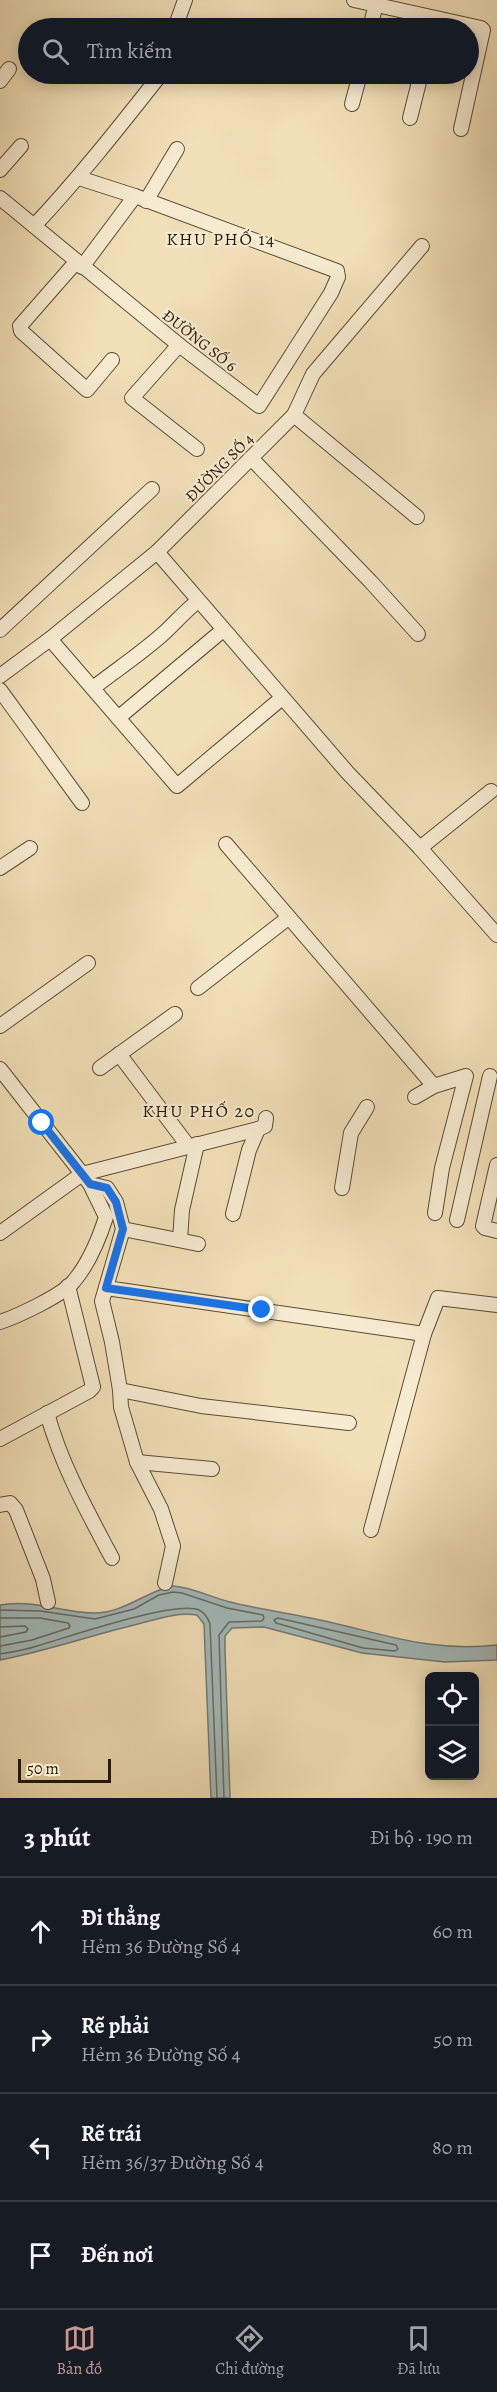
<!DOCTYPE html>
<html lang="vi">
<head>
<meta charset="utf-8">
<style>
  body { margin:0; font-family:Alegreya,serif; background:#242831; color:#f1f3f6 }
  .controls { position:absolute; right:18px; bottom:18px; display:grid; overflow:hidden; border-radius:9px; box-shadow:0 3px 15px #0003 }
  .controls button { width:54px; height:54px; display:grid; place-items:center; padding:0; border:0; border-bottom:2px solid #363941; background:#171b24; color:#f1f3f6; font:30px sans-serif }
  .scale { position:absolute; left:18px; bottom:15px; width:93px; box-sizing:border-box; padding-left:6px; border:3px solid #2a1b0a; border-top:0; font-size:16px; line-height:21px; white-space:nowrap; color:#2a1b0a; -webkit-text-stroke:4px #f7ebd1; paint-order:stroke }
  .stop { position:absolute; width:18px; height:18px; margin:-14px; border:4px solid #1a73e8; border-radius:50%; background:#fff }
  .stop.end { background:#1a73e8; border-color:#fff; box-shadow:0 2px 6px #0008 }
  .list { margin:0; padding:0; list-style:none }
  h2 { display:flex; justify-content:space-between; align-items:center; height:78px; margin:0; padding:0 24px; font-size:26px }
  h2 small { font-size:20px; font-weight:400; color:#9ea1a6 }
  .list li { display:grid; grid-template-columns:39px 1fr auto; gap:18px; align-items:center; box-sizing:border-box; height:108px; padding:0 24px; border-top:2px solid #363941 }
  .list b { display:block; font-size:22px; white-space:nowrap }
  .list p { margin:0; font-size:20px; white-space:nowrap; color:#9ea1a6 }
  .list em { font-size:20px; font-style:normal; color:#9ea1a6 }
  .icon { flex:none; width:33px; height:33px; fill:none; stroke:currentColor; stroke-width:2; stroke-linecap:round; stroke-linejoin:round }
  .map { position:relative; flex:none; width:497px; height:1798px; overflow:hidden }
  .search { position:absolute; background:#171b24; box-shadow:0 3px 15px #0003; left:18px; right:18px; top:18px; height:66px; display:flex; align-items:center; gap:15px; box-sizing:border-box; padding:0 21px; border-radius:33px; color:#9ea1a6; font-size:22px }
  .sheet { height:510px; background:#171b24 }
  nav { display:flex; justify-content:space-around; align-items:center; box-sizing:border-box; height:84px; border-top:2px solid #363941; background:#171b24; font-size:16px; color:#9ea1a6 }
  nav a { display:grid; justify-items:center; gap:3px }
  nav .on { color:#c59692 }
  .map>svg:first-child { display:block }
  .water { fill:#a2babb; stroke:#727a74; stroke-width:1.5 }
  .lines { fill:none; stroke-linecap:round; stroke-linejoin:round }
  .shore { stroke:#666a62; stroke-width:1.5 }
  .street-casing { stroke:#5c4c36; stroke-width:16 }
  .street { stroke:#f7ebd1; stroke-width:14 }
  .route { stroke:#1a73e8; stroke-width:8 }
  .labels { text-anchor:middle; stroke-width:4.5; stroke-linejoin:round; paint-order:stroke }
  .street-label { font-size:16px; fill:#2a1b0a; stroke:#f7ebd1 }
  .neighbourhood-label { font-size:18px; letter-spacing:1.5px; fill:#2a1b0a; stroke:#f7ebd1 }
</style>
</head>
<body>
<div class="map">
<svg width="497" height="1798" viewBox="0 0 497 1798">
  <rect width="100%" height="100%" fill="#f2e0b8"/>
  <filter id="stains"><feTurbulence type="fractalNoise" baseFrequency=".00333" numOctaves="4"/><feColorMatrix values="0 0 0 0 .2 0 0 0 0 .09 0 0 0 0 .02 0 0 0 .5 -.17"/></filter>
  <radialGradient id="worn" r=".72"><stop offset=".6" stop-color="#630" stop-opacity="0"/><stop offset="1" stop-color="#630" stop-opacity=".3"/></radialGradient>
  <path class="water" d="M172,1586C192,1587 210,1597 230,1602C262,1610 296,1614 329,1622C390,1636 433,1652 497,1645V1660L445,1662L362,1653L264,1627L232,1628L225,1636V1650L230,1798H211L204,1624L197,1615C177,1612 157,1619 138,1624C92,1635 47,1651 0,1660V1605C32,1599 61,1612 93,1613C122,1614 145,1592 172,1586Z"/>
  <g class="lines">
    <g class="shore">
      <path d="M0,1610L40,1611L95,1619L134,1609L159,1595L173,1592L182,1593L227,1608L263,1615L264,1618L262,1621L229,1622L219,1635L224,1798"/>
      <path d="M0,1618H40L68,1623L70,1626L69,1628L32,1640L0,1646"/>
      <path d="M278,1618L396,1645L398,1649L395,1651L363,1648L276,1623L274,1620Z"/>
      <path d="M0,1627L25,1626L28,1629L26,1632L0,1637"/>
      <path d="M0,1654C12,1652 25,1650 37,1646C65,1638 175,1600 199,1610C205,1613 208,1618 210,1624L217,1798"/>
    </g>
    <g class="street-casing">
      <g id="street">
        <path d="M354,0L481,28L483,30L461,129"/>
        <path d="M175,28L185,0"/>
        <path d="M370,28L376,4"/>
        <path d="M0,81L9,69"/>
        <path d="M352,104L360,74"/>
        <path d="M410,118L421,74"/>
        <path d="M0,170L21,146"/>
        <path d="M0,198L179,345L259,406L331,293L338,277L337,271L135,196L79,178"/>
        <path d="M146,201L177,149"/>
        <path d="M34,226C80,177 120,126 161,74"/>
        <path d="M76,262L20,326L21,331L87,390L112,360"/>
        <path d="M82,267L135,196"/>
        <path d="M179,345L132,398L197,449"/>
        <path d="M294,415L417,517"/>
        <path d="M251,458L371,582L418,634"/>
        <path d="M157,552L347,772L420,848L497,935"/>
        <path d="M0,630L152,489"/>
        <path d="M50,639L177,786L282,698"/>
        <path d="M0,676L50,639L157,552L294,415L313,374L422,246"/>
        <path d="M93,688C116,670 142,653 164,633C176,622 185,611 198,601"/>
        <path d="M0,690L82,803"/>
        <path d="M118,718L223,630"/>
        <path d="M226,844L434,1086"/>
        <path d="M420,848L491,791"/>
        <path d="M0,868L30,848"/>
        <path d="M198,988L288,918"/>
        <path d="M0,1026L88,963"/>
        <path d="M119,1054L189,1147"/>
        <path d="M100,1068L175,1014"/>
        <path d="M0,1069L90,1184L106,1217C99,1239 89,1263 74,1281C63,1295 18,1316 0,1322"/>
        <path d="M415,1097L434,1086L466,1076L442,1168L435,1213"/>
        <path d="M497,1165L483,1226L485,1228L497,1231"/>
        <path d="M90,1184L107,1188L116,1202L123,1229L102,1301L112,1342L120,1390L121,1407L137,1462L161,1509L173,1546L165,1583"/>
        <path d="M342,1188L351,1133L367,1107"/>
        <path d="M233,1214L249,1150L258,1129"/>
        <path d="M457,1220L490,1076"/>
        <path d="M123,1229L198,1244"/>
        <path d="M0,1233L82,1174L258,1129L265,1126L266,1118"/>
        <path d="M180,1240L182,1210L197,1144"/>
        <path d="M106,1288L424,1334"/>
        <path d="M120,1390L201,1406L349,1423"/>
        <path d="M47,1413C61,1464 87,1511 112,1558"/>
        <path d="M0,1439L89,1391L93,1387L68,1286"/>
        <path d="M137,1462L212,1469"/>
        <path d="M0,1505L10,1503L16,1510L43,1579L48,1602"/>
        <path d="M371,1530L424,1334L438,1298L497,1305"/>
      </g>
    </g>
    <use href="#street" class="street"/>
  </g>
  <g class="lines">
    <path class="route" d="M42,1123L90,1184L107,1188L116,1202L123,1229L106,1288L262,1310"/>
  </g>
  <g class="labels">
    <g class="street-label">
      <text transform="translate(200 340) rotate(38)" y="6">ĐƯỜNG SỐ 6</text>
      <text transform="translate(219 467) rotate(-45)" y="6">ĐƯỜNG SỐ 4</text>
    </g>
    <g class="neighbourhood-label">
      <text x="221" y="245">KHU PHỐ 14</text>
      <text x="199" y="1117">KHU PHỐ 20</text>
    </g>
  </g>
  <rect width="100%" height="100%" filter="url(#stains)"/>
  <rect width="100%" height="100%" fill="url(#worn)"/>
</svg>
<div class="controls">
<button><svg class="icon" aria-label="locate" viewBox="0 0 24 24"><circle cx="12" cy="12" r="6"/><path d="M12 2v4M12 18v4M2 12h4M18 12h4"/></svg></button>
<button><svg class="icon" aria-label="layers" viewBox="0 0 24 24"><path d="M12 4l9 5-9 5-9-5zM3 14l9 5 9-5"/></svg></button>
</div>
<div class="scale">50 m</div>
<div class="stop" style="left:42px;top:1123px"></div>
<div class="stop end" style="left:262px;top:1310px"></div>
<div class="search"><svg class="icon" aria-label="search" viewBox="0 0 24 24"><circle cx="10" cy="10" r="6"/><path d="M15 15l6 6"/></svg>Tìm kiếm</div>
</div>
<section class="sheet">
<h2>3 phút<small>Đi bộ · 190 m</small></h2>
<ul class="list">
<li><svg class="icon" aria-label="ahead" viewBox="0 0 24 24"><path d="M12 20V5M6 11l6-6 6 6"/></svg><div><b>Đi thẳng</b><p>Hẻm 36 Đường Số 4</p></div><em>60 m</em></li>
<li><svg class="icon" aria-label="right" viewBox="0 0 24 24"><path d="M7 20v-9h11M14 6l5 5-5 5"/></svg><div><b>Rẽ phải</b><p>Hẻm 36 Đường Số 4</p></div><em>50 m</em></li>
<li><svg class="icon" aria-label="left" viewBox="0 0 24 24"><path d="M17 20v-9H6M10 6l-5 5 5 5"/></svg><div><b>Rẽ trái</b><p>Hẻm 36/37 Đường Số 4</p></div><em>80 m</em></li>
<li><svg class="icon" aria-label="arrive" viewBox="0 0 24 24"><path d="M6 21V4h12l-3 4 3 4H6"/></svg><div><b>Đến nơi</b></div></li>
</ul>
</section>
<nav>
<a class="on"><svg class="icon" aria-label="map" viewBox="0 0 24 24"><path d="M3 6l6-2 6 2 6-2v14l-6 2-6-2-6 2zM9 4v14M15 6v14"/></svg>Bản đồ</a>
<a><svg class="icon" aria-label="directions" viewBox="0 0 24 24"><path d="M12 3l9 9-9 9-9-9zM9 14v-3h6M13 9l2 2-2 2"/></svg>Chỉ đường</a>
<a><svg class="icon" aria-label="saved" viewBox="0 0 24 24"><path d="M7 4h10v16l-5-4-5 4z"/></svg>Đã lưu</a>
</nav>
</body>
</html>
